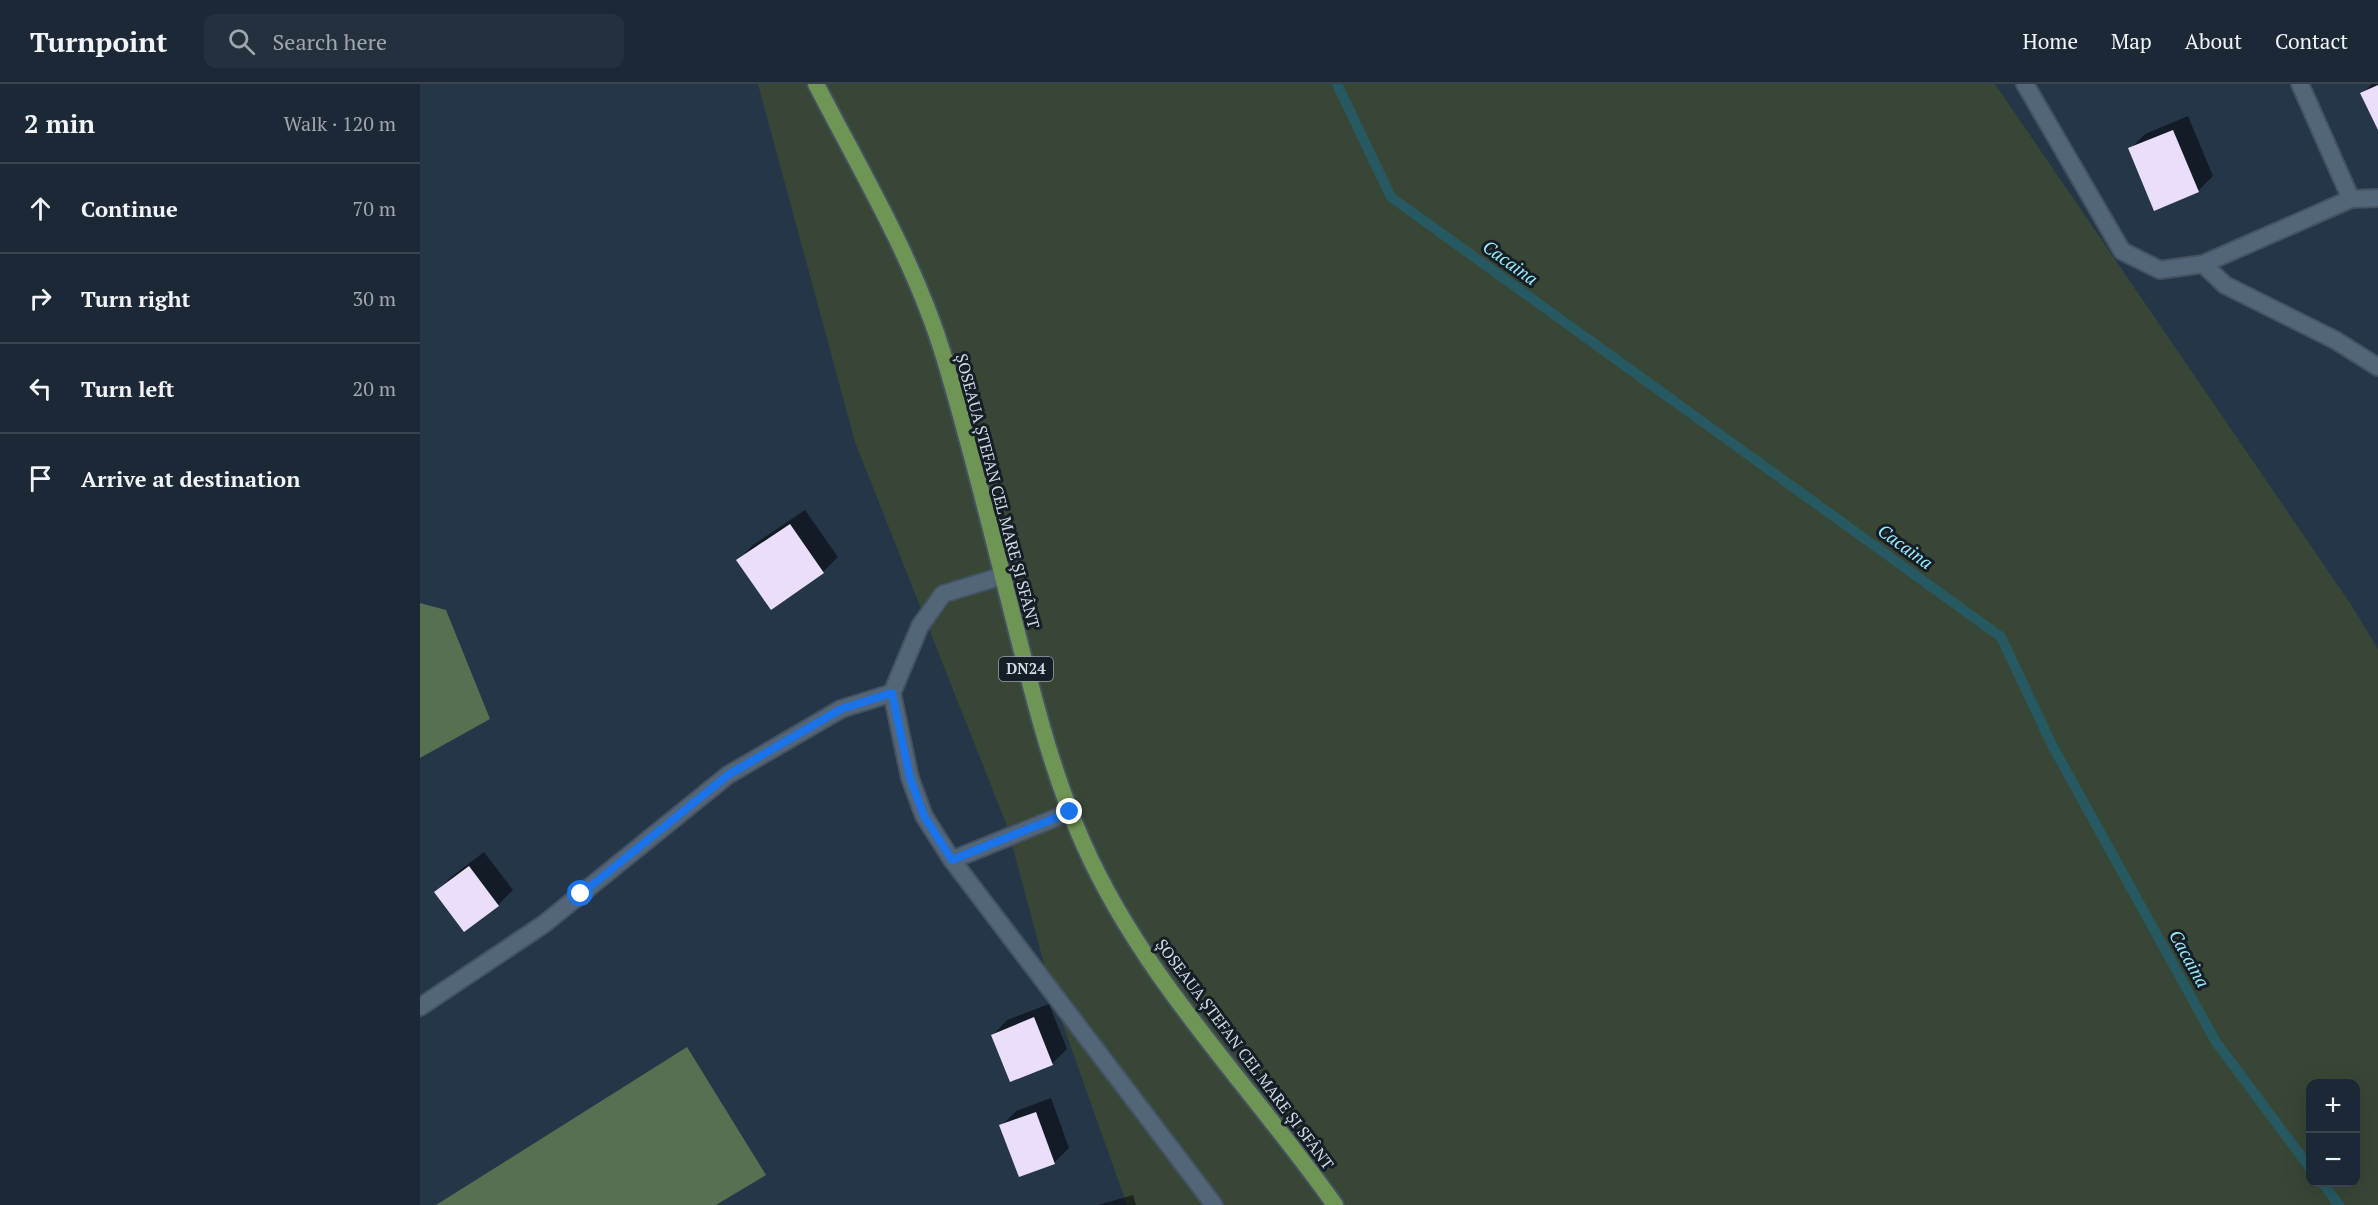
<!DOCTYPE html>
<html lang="en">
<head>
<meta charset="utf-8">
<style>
  body { margin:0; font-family:"PT Serif",serif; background:#25303e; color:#f1f3f6 }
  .controls { position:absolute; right:18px; bottom:18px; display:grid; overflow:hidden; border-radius:12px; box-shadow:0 6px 24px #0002 }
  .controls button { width:54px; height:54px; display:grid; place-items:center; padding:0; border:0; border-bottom:2px solid #3a4451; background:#1c2836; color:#f1f3f6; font:30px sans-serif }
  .stop { position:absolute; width:18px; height:18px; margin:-14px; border:4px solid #1a73e8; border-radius:50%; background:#fff }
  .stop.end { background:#1a73e8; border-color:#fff; box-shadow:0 2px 6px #0008 }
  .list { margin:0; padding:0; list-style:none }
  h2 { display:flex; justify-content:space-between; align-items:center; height:78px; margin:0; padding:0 24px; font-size:26px }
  h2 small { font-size:20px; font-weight:400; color:#a0a6ad }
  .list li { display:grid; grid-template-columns:39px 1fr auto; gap:18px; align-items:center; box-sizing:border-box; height:90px; padding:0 24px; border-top:2px solid #3a4451 }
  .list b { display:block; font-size:22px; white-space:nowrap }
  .list em { font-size:20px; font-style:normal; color:#a0a6ad }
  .icon { flex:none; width:33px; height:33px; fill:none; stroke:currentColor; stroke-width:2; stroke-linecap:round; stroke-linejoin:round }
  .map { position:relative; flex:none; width:1958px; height:1121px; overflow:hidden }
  header { display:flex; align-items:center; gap:36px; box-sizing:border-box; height:84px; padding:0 30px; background:#1c2836; border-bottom:2px solid #3a4451 }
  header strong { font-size:28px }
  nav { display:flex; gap:33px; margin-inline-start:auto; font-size:21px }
  .search { width:420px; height:54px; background:#25303e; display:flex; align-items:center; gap:15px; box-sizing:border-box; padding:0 21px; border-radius:12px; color:#a0a6ad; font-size:22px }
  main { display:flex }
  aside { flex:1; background:#1c2836 }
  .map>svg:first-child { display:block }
  .green { fill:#384635; fill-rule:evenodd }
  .forest { fill:#577051 }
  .shadow { fill:#0007 }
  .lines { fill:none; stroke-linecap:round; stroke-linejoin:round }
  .stream { stroke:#275963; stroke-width:10 }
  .building { fill:#ebdefd }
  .minor-casing { stroke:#445262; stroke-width:20 }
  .trunk-casing { stroke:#445262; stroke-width:20 }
  .minor { stroke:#536579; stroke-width:16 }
  .trunk { stroke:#6f9554; stroke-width:16 }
  .route { stroke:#1a73e8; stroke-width:8 }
  .labels { text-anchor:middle; stroke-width:6; stroke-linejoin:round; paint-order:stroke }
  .shield { fill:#151d25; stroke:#98a1ac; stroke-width:1.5 }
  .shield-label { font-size:15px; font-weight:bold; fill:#d0dae6 }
  .street-label { font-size:16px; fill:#d0dae6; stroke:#151d25 }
  .water-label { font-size:18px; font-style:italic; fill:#97ecfd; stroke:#151d25 }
</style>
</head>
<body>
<header>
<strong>Turnpoint</strong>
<div class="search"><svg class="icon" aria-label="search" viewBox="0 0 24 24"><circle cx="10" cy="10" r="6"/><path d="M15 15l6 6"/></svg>Search here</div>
<nav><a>Home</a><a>Map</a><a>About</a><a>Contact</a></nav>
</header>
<main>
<aside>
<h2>2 min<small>Walk · 120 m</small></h2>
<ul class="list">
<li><svg class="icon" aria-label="ahead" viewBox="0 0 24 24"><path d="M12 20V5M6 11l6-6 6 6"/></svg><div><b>Continue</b></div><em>70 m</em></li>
<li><svg class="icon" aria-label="right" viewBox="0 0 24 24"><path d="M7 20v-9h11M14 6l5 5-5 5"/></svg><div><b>Turn right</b></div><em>30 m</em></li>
<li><svg class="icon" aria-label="left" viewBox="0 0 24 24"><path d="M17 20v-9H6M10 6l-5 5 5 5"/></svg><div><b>Turn left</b></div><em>20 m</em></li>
<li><svg class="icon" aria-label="arrive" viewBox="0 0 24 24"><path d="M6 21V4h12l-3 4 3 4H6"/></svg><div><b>Arrive at destination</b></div></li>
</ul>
</aside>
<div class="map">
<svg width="1958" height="1121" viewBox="0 0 1958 1121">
  <rect width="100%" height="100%" fill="#253648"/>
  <path class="green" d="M338,0H1575L1930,519L1958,565V1121H707L632,910L587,742L435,358ZM1890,1000H1936V1098H1890Z"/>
  <g class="forest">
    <path d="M0,519L26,526L70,635L0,674Z"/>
    <path d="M267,963L346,1091L296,1121H16Z"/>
  </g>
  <g class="shadow">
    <path d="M1952,0H1958V43L1942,10Z"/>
    <path d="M1768,32L1793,92L1778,107L1710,65L1725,50Z"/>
    <path d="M385,426L418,473L403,488L318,476L333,461Z"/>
    <path d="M64,768L93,806L78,821L16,808L31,793Z"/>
    <path d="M629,920L647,965L632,980L573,951L587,936Z"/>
    <path d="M631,1014L649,1064L634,1079L581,1042L596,1027Z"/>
    <path d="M713,1111L716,1121H678Z"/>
  </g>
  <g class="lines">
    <g class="stream">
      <path d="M917,0L971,113L1581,553L1632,661L1796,958L1890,1084"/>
      <path d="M1902,1098L1919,1121"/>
    </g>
  </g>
  <g class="building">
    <path d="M1958,1V46L1940,9Z"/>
    <path d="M1753,46L1779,108L1734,127L1708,64Z"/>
    <path d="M370,440L404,489L351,526L316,476Z"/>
    <path d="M49,782L79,822L44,848L14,808Z"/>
    <path d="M614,933L633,981L590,998L571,951Z"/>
    <path d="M616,1028L635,1080L599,1093L579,1041Z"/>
  </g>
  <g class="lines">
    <g class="minor-casing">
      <g id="minor">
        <path d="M1605,0L1702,167L1740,186L1783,180L1931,115L1958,114"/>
        <path d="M1880,0L1931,115"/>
        <path d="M1783,180L1805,201L1915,256L1958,283"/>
        <path d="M582,492L523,510L500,542L472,609L490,694L504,732L532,776L650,728"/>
        <path d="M532,776L794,1121"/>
        <path d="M0,923L124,840L308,691L421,625L472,609"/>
      </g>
    </g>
    <g class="trunk-casing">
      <path id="trunk" d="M396,0C442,89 495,177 524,273C552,365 574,459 598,552C616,623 634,694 664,761C724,896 831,1002 915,1121"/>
    </g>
    <use href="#minor" class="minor"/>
    <use href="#trunk" class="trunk"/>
  </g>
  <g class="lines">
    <path class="route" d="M161,810L308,691L421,625L472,609L490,694L504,732L532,776L650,728"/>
  </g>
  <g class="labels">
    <rect class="shield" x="579" y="573" width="54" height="24" rx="4.5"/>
    <g class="shield-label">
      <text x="606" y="590">DN24</text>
    </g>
    <g class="street-label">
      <text transform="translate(578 407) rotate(75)" y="6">ȘOSEAUA ȘTEFAN CEL MARE ȘI SFÂNT</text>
      <text transform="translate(825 970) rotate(53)" y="6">ȘOSEAUA ȘTEFAN CEL MARE ȘI SFÂNT</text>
    </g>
    <g class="water-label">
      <text transform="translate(1090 179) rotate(36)" y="6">Cacaina</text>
      <text transform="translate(1485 463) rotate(36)" y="6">Cacaina</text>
      <text transform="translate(1769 875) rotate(61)" y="6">Cacaina</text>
    </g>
  </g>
</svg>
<div class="controls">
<button>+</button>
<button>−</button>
</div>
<div class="stop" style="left:161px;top:810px"></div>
<div class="stop end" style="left:650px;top:728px"></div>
</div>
</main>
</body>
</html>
